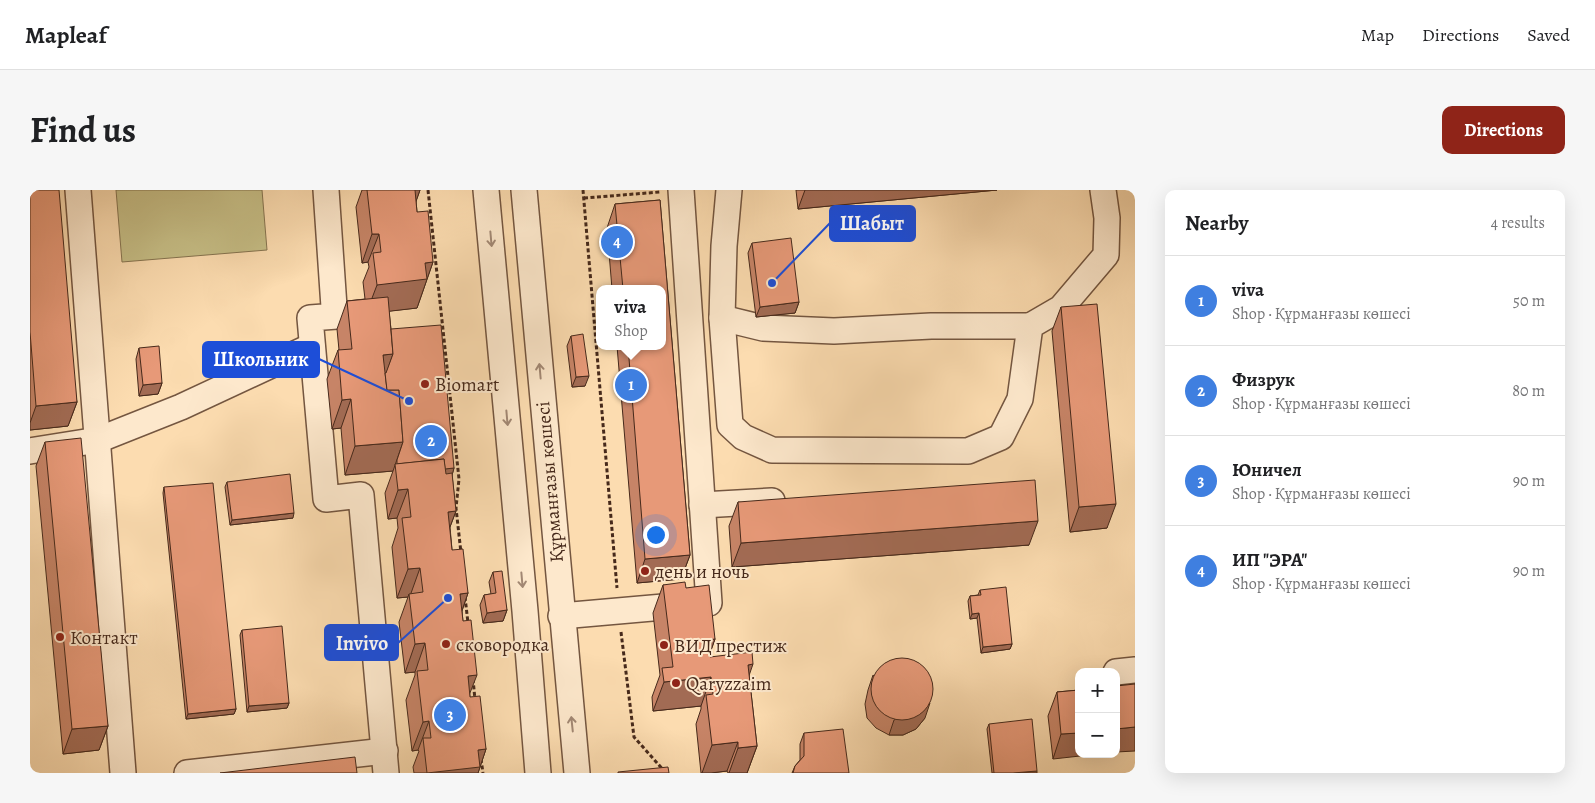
<!DOCTYPE html>
<html lang="en">
<head>
<meta charset="utf-8">
<style>
  body { margin:0; font-family:Alegreya,serif; background:#f6f6f6; color:#202124 }
  .controls { position:absolute; right:15px; bottom:15px; display:grid; overflow:hidden; border-radius:10px; box-shadow:0 5px 20px #0002 }
  .controls button { width:45px; height:45px; display:grid; place-items:center; padding:0; border:0; border-bottom:1px solid #e0e0e0; background:#fff; color:#202124; font:25px sans-serif }
  .you { position:absolute; left:625px; top:344px; width:18px; height:18px; margin:-12px; border:4px solid #fff; border-radius:50%; background:#1a73e8; box-shadow:0 0 0 8px #1a73e833 }
  .badge { display:grid; place-items:center; width:32px; height:32px; border-radius:50%; background:#8f2418; color:#fff; font-size:16px; font-weight:700 }
  .pin { position:absolute; translate:-50% -50%; border:2px solid #fff; box-shadow:0 1px 5px #0006 }
  .popup { position:absolute; left:566px; top:95px; width:70px; height:65px; box-sizing:border-box; display:grid; place-content:center; border-radius:10px; background:#fff; filter:drop-shadow(0 1px 4px #0005); font-size:16px; white-space:nowrap; color:#757577 }
  .popup b { font-size:19px; color:#202124 }
  .popup::after { content:''; position:absolute; left:50%; top:100%; margin-left:-10px; border:10px solid transparent; border-top-color:#fff }
  .list { margin:0; padding:0; list-style:none }
  h2 { display:flex; justify-content:space-between; align-items:center; height:65px; margin:0; padding:0 20px; font-size:21px }
  h2 small { font-size:16px; font-weight:400; color:#757577 }
  .list li { display:grid; grid-template-columns:32px 1fr auto; gap:15px; align-items:center; box-sizing:border-box; height:90px; padding:0 20px; border-top:1px solid #e0e0e0 }
  .list b { display:block; font-size:19px; white-space:nowrap }
  .list p { margin:0; font-size:16px; white-space:nowrap; color:#757577 }
  .list em { font-size:16px; font-style:normal; color:#757577 }
  .map { position:relative; flex:none; width:1105px; height:583px; overflow:hidden; border-radius:10px }
  header { display:flex; align-items:center; gap:30px; box-sizing:border-box; height:70px; padding:0 25px; background:#fff; border-bottom:1px solid #e0e0e0 }
  header strong { font-size:24px }
  nav { display:flex; gap:28px; margin-inline-start:auto; font-size:18px }
  .intro { display:flex; align-items:center; justify-content:space-between; box-sizing:border-box; height:120px; padding:0 30px }
  h1 { margin:0; font-size:35px }
  .button { padding:12px 22px; border-radius:10px; background:#8f2418; color:#fff; font-size:18px; font-weight:700 }
  main { display:flex; gap:30px; padding:0 30px }
  aside { flex:1; background:#fff; border-radius:10px; box-shadow:0 5px 20px #0002 }
  .map>svg:first-child { display:block }
  .park { fill:#c6be86; stroke:#867450 }
  .lines { fill:none; stroke-linecap:round; stroke-linejoin:round }
  .minor-casing { stroke:#745640; stroke-width:28 }
  .path { stroke:#46291b; stroke-width:3; stroke-dasharray:4 2.5; stroke-linecap:butt }
  .minor { stroke:#fde8cc; stroke-width:25 }
  .wall { fill:#c78467; stroke:#46291b }
  .shaded-wall { fill:#a26b54; stroke:#46291b }
  .building { fill:#e79978; stroke:#46291b }
  .oneway { stroke:#a28874 }
  .poi-dot { fill:#8f2418; stroke:#fde8cc; stroke-width:2 }
  .labels { text-anchor:middle; stroke-width:4; stroke-linejoin:round; paint-order:stroke }
  .poi-label { font-size:19px; fill:#46291b; stroke:#fde8cc; text-anchor:start }
  .street-label { font-size:19px; fill:#46291b; stroke:#fde8cc }
  .leader { fill:none; stroke:#1d4ed8; stroke-width:2 }
  .callout-dot { fill:#1d4ed8; stroke:#fde8cc; stroke-width:2 }
  .callout { fill:#1d4ed8; stroke:#1d4ed8; stroke-width:2 }
  .callout-label { font-size:20px; text-anchor:middle; font-weight:bold; fill:#fff }
</style>
</head>
<body>
<header>
<strong>Mapleaf</strong>
<nav><a>Map</a><a>Directions</a><a>Saved</a></nav>
</header>
<div class="intro"><h1>Find us</h1><a class="button">Directions</a></div>
<main>
<div class="map">
<svg width="1105" height="583" viewBox="0 0 1105 583">
  <rect width="100%" height="100%" fill="#fcdcb0"/>
  <filter id="stains"><feTurbulence type="fractalNoise" baseFrequency=".004" numOctaves="4"/><feColorMatrix values="0 0 0 0 .2 0 0 0 0 .09 0 0 0 0 .02 0 0 0 .5 -.17"/></filter>
  <radialGradient id="worn" r=".72"><stop offset=".6" stop-color="#630" stop-opacity="0"/><stop offset="1" stop-color="#630" stop-opacity=".3"/></radialGradient>
  <path class="park" d="M86,0H232L237,60L92,72Z"/>
  <g class="lines">
    <g class="minor-casing">
      <g id="minor">
        <path d="M48,0L93,583"/>
        <path d="M296,0L304,117L307,126L280,128L296,309L331,305L356,583"/>
        <path d="M456,0L495,421L508,583"/>
        <path d="M494,0L547,583"/>
        <path d="M699,0L694,56L692,128L700,235L713,247L742,260L938,261L971,247L990,209L1000,136L1031,118L1076,65L1077,28L1073,0"/>
        <path d="M692,128L733,138L804,141L901,136H1000"/>
        <path d="M0,261L68,250L151,217L282,156"/>
        <path d="M672,315L742,311"/>
        <path d="M531,426L679,413L651,0"/>
        <path d="M1086,482L1105,480"/>
        <path d="M157,583L355,561"/>
      </g>
    </g>
    <g class="path">
      <path d="M398,0L429,289L426,318L431,363"/>
      <path d="M553,0L587,398"/>
      <path d="M554,8L630,2"/>
      <path d="M435,407L438,433"/>
      <path d="M591,442L604,547L636,583"/>
      <path d="M443,489L445,510"/>
      <path d="M451,569L453,583"/>
    </g>
    <use href="#minor" class="minor"/>
  </g>
  <g class="wall">
    <path d="M0,0L47,212L38,236L0,240Z"/>
    <path d="M332,0H390L386,11L387,22L403,72L387,118L359,121L361,139L424,278L422,285L426,321L420,337L422,360L438,403L432,421L440,507L456,559L448,583H384L383,577L389,561L388,560L382,561L376,510L385,485V482L375,483L369,432L378,407L367,408L362,357L368,338L367,328L358,329L355,303L363,281L315,285L311,238L302,239L297,189L308,160H309L307,139L317,111L335,109L333,92L339,77L338,72L332,73L326,17Z"/>
    <path d="M766,0H967L768,19Z"/>
    <path d="M630,10L660,365L651,389L607,393L587,156H632V99H582L577,38L585,14Z"/>
    <path d="M722,53L769,112L765,123L726,127L718,63Z"/>
    <path d="M1031,117L1077,338L1040,342L1022,141Z"/>
    <path d="M541,146L555,196L542,197L537,156Z"/>
    <path d="M109,158L132,193L128,204L109,206L106,169Z"/>
    <path d="M15,252L78,536L69,560L33,564L6,276Z"/>
    <path d="M197,292L263,328L200,335L195,297Z"/>
    <path d="M134,297L206,519L204,524L156,529L133,303Z"/>
    <path d="M708,312L999,355L702,377L699,336Z"/>
    <path d="M463,382L477,420L473,431L453,433L450,415L454,405L461,404L459,392Z"/>
    <path d="M633,395L656,398L685,449L680,463V467L719,485L727,556L717,583H698L697,581L681,583H671L666,534L671,519V516L623,521L622,507L630,485L623,423Z"/>
    <path d="M950,400L982,454L980,459L951,463L947,428L940,429L938,411L940,406L948,405Z"/>
    <path d="M212,440L259,513L257,518L217,522L210,445Z"/>
    <path d="M843,485L895,528L886,539L873,545H859L846,538L837,528L835,514L838,500Z"/>
    <path d="M1049,500L1023,569L1018,526L1027,502Z"/>
    <path d="M959,534L1007,583H962L957,539Z"/>
    <path d="M774,543L819,583H762L765,576L770,570V554Z"/>
  </g>
  <g class="shaded-wall">
    <path d="M381,0H390L383,20Z"/>
    <path d="M775,0H967L768,19Z"/>
    <path d="M342,44H349L338,72L332,73Z"/>
    <path d="M403,72L387,118L336,124L347,95L395,73Z"/>
    <path d="M769,112L765,123L726,127L730,117Z"/>
    <path d="M363,164L353,193V165Z"/>
    <path d="M559,186L555,196L542,197L546,187Z"/>
    <path d="M132,193L128,204L109,206L113,195Z"/>
    <path d="M321,209L311,238L302,239L312,210Z"/>
    <path d="M47,212L38,236L0,240V233L6,216Z"/>
    <path d="M373,252L363,281L315,285L325,256Z"/>
    <path d="M424,278L421,289L368,283Z"/>
    <path d="M378,299L367,328L358,329L368,300Z"/>
    <path d="M1086,314L1077,338L1040,342L1049,317Z"/>
    <path d="M426,321L415,350L418,322Z"/>
    <path d="M264,323L263,328L200,335L202,330Z"/>
    <path d="M1008,331L999,355L702,377L711,353Z"/>
    <path d="M660,365L651,389L607,393L615,369Z"/>
    <path d="M390,378L380,406L379,404L378,407L367,408L378,379Z"/>
    <path d="M438,403L428,432L430,404Z"/>
    <path d="M477,420L473,431L453,433L457,423Z"/>
    <path d="M949,423L947,428L940,429L942,424Z"/>
    <path d="M685,449L675,477L678,450Z"/>
    <path d="M395,453L385,482L375,483L385,454Z"/>
    <path d="M982,454L980,459L951,463L953,457Z"/>
    <path d="M723,474L713,503L718,475Z"/>
    <path d="M447,485L436,513L438,486Z"/>
    <path d="M681,487L671,516L623,521L634,492Z"/>
    <path d="M259,513L257,518L217,522L219,516Z"/>
    <path d="M900,513L895,528L886,539L873,545H859L864,530Z"/>
    <path d="M206,519L204,524L156,529L158,524Z"/>
    <path d="M399,531L388,560L382,561L393,532Z"/>
    <path d="M78,536L69,560L33,564L42,539Z"/>
    <path d="M1105,537V561L1086,562V539Z"/>
    <path d="M1049,543V564H1068L1023,569L1031,544Z"/>
    <path d="M708,552L697,581L681,583H672L682,555Z"/>
    <path d="M727,556L717,583H699L708,558Z"/>
    <path d="M456,559L448,583H397L448,560Z"/>
    <path d="M1007,581V583H983Z"/>
  </g>
  <g class="building">
    <path d="M0,0H29L47,212L6,216L0,142Z"/>
    <path d="M337,0H385L387,22L398,21L403,72L395,73L397,89L347,95L343,63L351,62L349,44H342Z"/>
    <path d="M630,10L660,365L615,369L598,156H632V99H593L585,14Z"/>
    <path d="M761,48L769,112L730,117L722,53Z"/>
    <path d="M358,107L363,164L353,165L357,200H369L373,252L325,256L321,209L312,210L308,160L322,159L317,111Z"/>
    <path d="M1067,114L1086,314L1049,317L1031,117Z"/>
    <path d="M411,135L424,278L415,279L414,269L367,274V270L373,252L369,200H357L355,183H356L363,164L361,139Z"/>
    <path d="M553,144L559,186L546,187L541,146Z"/>
    <path d="M129,156L132,193L113,195L109,158Z"/>
    <path d="M51,248L78,536L42,539L15,252Z"/>
    <path d="M414,269L416,284L422,283L426,321L418,322L422,360L433,359L438,403L430,404L433,431L441,430L447,485L438,486L440,507L450,506L456,559L448,560L450,577L397,583L393,548H401L399,531L393,532L387,481L398,480L395,453L385,454L379,404L393,402L390,378L378,379L372,328L381,327L378,299L368,300L365,274Z"/>
    <path d="M260,284L264,323L202,330L197,292Z"/>
    <path d="M1005,290L1008,331L711,353L708,312Z"/>
    <path d="M183,293L206,519L158,524L134,297Z"/>
    <path d="M472,381L477,420L457,423L454,405L466,403L463,382Z"/>
    <path d="M655,392L656,398L679,395L685,449L678,450L680,467L722,462L723,474L718,475L727,556L708,558V552L682,555L676,505L683,504L681,487L634,492L632,478L643,477L633,395Z"/>
    <path d="M976,397L982,454L953,457L949,423L942,424L940,406L951,405L950,400Z"/>
    <path d="M252,436L259,513L219,516L212,440Z"/>
    <circle cx="872" cy="499" r="31"/>
    <path d="M1105,494V537L1086,539V496Z"/>
    <path d="M1049,500V543L1031,544L1027,502Z"/>
    <path d="M1002,529L1007,581L983,583H964L959,534Z"/>
    <path d="M813,539L819,583H763L765,576L774,566V543Z"/>
    <path d="M325,567L327,583H190Z"/>
    <path d="M638,577L639,583H588V582Z"/>
  </g>
  <defs><path id="oneway-shaft" d="M-6 0H5M1.5-3L5.5 0L1.5 3" fill="none" stroke-width="1.6" stroke-linecap="round" stroke-linejoin="round" transform="scale(1.25)"/></defs>
  <g class="oneway">
    <use href="#oneway-shaft" transform="translate(461 49) rotate(85)"/>
    <use href="#oneway-shaft" transform="translate(510 181) rotate(-95)"/>
    <use href="#oneway-shaft" transform="translate(477 228) rotate(85)"/>
    <use href="#oneway-shaft" transform="translate(492 390) rotate(85)"/>
    <use href="#oneway-shaft" transform="translate(542 534) rotate(-96)"/>
  </g>
  <g class="poi-dot">
    <circle cx="395" cy="194" r="5"/>
    <circle cx="615" cy="381" r="5"/>
    <circle cx="30" cy="447" r="5"/>
    <circle cx="416" cy="454" r="5"/>
    <circle cx="634" cy="455" r="5"/>
    <circle cx="646" cy="493" r="5"/>
  </g>
  <g class="labels">
    <g class="poi-label">
      <text x="405" y="201">Biomart</text>
      <text x="625" y="388">день и ночь</text>
      <text x="40" y="454">Контакт</text>
      <text x="426" y="461">сковородка</text>
      <text x="644" y="462">ВИД престиж</text>
      <text x="656" y="500">Qaryzzaim</text>
    </g>
    <g class="street-label">
      <text transform="translate(519 292) rotate(-95)" y="7">Құрманғазы көшесі</text>
    </g>
  </g>
  <path class="leader" d="M742 93L800 33M379 211L289 169M418 408L368 453"/>
  <g class="callout-dot">
    <circle cx="742" cy="93" r="5"/>
    <circle cx="379" cy="211" r="5"/>
    <circle cx="418" cy="408" r="5"/>
  </g>
  <g class="callout">
    <rect x="800" y="16" width="85" height="35" rx="5"/>
    <rect x="173" y="152" width="116" height="35" rx="5"/>
    <rect x="295" y="435" width="73" height="35" rx="5"/>
  </g>
  <g class="callout-label">
    <text x="842" y="40">Шабыт</text>
    <text x="231" y="176">Школьник</text>
    <text x="332" y="460">Invivo</text>
  </g>
  <rect width="100%" height="100%" filter="url(#stains)"/>
  <rect width="100%" height="100%" fill="url(#worn)"/>
</svg>
<div class="controls">
<button>+</button>
<button>−</button>
</div>
<div class="you"></div>
<div class="pin badge" style="left:601px;top:195px;background:#3f7fe0">1</div>
<div class="popup"><b>viva</b>Shop</div>
<div class="pin badge" style="left:401px;top:251px;background:#3f7fe0">2</div>
<div class="pin badge" style="left:420px;top:525px;background:#3f7fe0">3</div>
<div class="pin badge" style="left:587px;top:52px;background:#3f7fe0">4</div>
</div>
<aside>
<h2>Nearby<small>4 results</small></h2>
<ul class="list">
<li><span class="badge" style="background:#3f7fe0">1</span><div><b>viva</b><p>Shop · Құрманғазы көшесі</p></div><em>50 m</em></li>
<li><span class="badge" style="background:#3f7fe0">2</span><div><b>Физрук</b><p>Shop · Құрманғазы көшесі</p></div><em>80 m</em></li>
<li><span class="badge" style="background:#3f7fe0">3</span><div><b>Юничел</b><p>Shop · Құрманғазы көшесі</p></div><em>90 m</em></li>
<li><span class="badge" style="background:#3f7fe0">4</span><div><b>ИП &quot;ЭРА&quot;</b><p>Shop · Құрманғазы көшесі</p></div><em>90 m</em></li>
</ul>
</aside>
</main>
</body>
</html>
